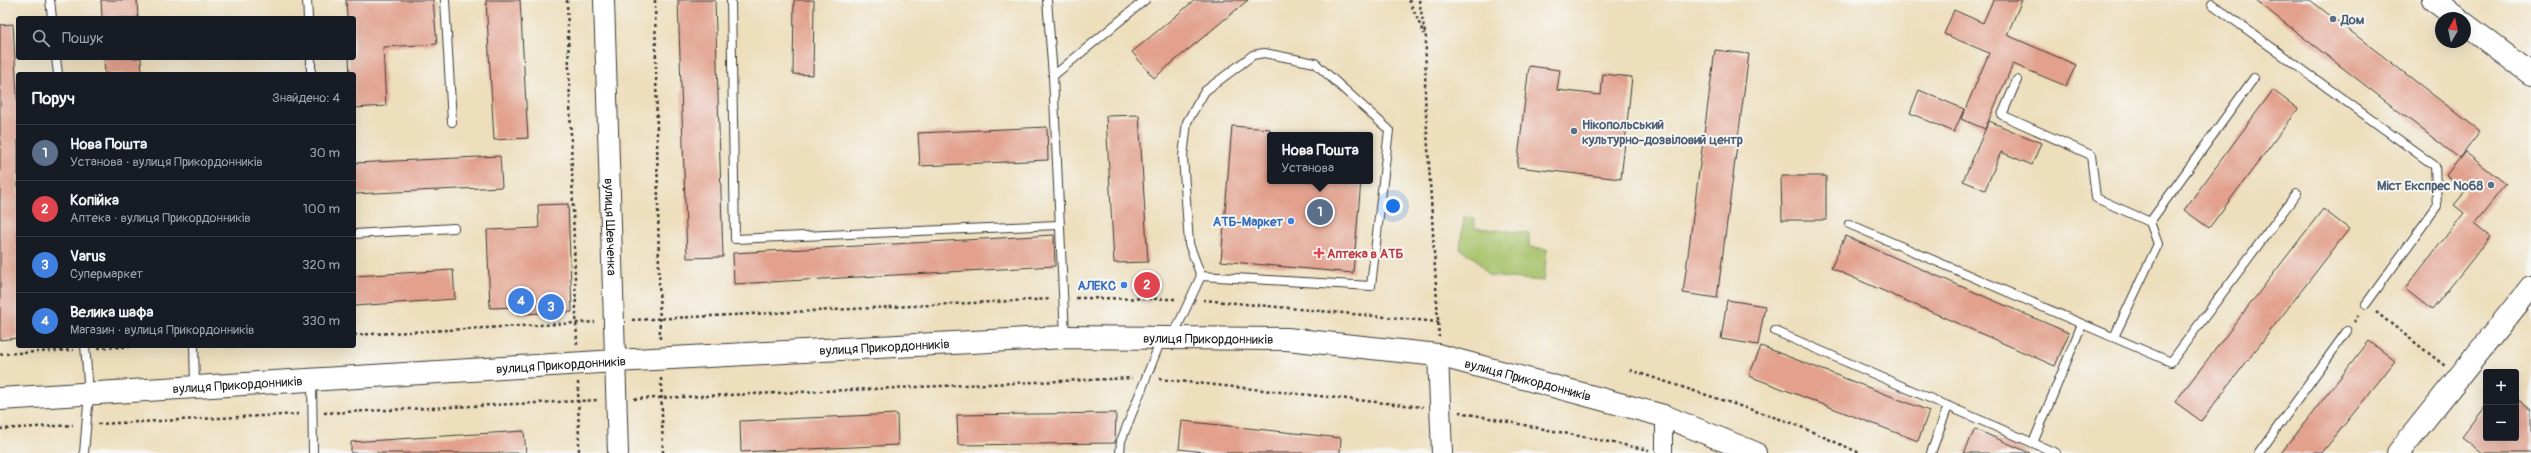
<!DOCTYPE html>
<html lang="uk">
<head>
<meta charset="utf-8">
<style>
  body { margin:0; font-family:Pangolin,sans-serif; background:#242831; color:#f1f3f6 }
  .controls { position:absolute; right:12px; bottom:12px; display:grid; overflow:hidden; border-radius:4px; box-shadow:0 4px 16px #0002 }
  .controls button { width:36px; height:36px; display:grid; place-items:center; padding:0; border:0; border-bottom:1px solid #363941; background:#171b24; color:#f1f3f6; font:20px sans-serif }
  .compass { position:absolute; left:2435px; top:12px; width:36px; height:36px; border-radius:50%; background:#171b24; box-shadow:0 4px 16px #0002; rotate:9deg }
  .you { position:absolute; left:1393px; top:206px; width:14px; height:14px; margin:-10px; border:3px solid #fff; border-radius:50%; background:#1a73e8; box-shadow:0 0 0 6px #1a73e833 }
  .badge { display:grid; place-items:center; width:26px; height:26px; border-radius:50%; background:#c8321e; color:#fff; font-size:13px; font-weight:700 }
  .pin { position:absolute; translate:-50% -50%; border:2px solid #fff; box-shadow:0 1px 4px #0006 }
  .popup { position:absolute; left:1267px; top:132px; width:106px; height:52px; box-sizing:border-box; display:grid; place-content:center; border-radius:4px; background:#171b24; filter:drop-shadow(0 1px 3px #0005); font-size:13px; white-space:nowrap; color:#9ea1a6 }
  .popup b { font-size:15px; color:#f1f3f6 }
  .popup::after { content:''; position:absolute; left:50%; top:100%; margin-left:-8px; border:8px solid transparent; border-top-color:#171b24 }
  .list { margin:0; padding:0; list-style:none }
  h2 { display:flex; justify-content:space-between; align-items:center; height:52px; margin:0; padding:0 16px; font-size:17px }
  h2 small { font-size:13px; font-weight:400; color:#9ea1a6 }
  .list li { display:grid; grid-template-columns:26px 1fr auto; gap:12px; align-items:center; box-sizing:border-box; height:56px; padding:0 16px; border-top:1px solid #363941 }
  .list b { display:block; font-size:15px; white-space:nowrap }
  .list p { margin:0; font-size:13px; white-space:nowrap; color:#9ea1a6 }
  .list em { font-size:13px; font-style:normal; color:#9ea1a6 }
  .icon { flex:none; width:22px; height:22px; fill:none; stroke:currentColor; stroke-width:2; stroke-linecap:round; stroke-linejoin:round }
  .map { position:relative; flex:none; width:2531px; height:453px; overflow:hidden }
  .search { position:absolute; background:#171b24; box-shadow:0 4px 16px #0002; left:16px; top:16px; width:340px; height:44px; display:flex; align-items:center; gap:10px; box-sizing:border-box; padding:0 14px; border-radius:4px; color:#9ea1a6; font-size:15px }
  .panel { position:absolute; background:#171b24; box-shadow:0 4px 16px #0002; left:16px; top:72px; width:340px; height:276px; border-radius:4px }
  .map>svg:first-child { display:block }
  .green { fill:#a6c167; stroke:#616e42 }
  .building { fill:#e2a08d }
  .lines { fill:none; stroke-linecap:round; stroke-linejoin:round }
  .service-casing { stroke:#3b3934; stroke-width:10 }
  .minor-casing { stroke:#3b3934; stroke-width:18 }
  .tertiary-casing { stroke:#3b3934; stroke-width:22 }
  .secondary-casing { stroke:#3b3934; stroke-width:24 }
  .path { stroke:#3b3934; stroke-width:2.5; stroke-dasharray:3 3; stroke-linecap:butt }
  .service { stroke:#fff; stroke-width:8 }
  .minor { stroke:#fff; stroke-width:16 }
  .tertiary { stroke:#fff; stroke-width:20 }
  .secondary { stroke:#fff; stroke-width:22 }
  .service-dot { fill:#5c6f8a; stroke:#f6f6f2; stroke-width:1.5 }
  .shop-dot { fill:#3f7fe0; stroke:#f6f6f2; stroke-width:1.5 }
  .health-dot { fill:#e0444e; stroke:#f6f6f2; stroke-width:1.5 }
  .labels { text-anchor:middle; stroke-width:4; stroke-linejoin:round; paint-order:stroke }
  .service-label { font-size:13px; font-weight:bold; fill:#4e5e75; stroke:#f6f6f2; text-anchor:start }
  .shop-label { font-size:13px; font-weight:bold; fill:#366cbe; stroke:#f6f6f2; text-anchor:end }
  .street-label { font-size:13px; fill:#1c1c1c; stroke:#f6f6f2 }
  .health-label { font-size:13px; font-weight:bold; fill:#be3a42; stroke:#f6f6f2; text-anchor:start }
</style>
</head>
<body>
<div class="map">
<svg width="2531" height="453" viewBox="0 0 2531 453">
  <rect width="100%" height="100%" fill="#f6f6f2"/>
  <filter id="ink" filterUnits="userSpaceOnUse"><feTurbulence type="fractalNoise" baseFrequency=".025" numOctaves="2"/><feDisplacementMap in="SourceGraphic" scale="8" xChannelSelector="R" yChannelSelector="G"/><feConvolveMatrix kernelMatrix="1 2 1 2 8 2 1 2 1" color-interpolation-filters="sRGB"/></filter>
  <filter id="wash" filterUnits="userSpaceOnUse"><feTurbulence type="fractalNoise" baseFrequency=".012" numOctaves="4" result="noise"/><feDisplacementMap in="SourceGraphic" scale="16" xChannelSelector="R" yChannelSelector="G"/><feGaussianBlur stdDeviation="0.9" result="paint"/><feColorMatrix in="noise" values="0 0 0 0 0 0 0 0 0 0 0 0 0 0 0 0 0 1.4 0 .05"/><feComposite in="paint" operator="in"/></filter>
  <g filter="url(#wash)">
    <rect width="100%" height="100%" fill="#eddebc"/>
    <path class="green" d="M1464,217L1475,218V228L1529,233V247L1547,249L1544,281L1489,276L1476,259L1460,249Z"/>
    <g id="blocks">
      <g class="building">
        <path d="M101,0H137L138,18H102Z"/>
        <path d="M346,0H433L437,44L383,47L386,106L354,108V74H350L349,58H354V18H347Z"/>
        <path d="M486,0H520L528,138L494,140Z"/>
        <path d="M678,0H715L723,257L687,258Z"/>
        <path d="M794,0H814L813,75L793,74Z"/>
        <path d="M1195,0H1248L1154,78L1132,52Z"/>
        <path d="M1993,0H2022L2007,35L2076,65L2066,86L2013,64L1985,129L1961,119L1989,53L1944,34L1954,10L1983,23Z"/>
        <path d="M2255,0H2310L2480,131L2459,158Z"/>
        <path d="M13,24L18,111V338L0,340V25Z"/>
        <path d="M1715,50L1749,54L1717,298L1683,293Z"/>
        <path d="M104,58H141L142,74H105Z"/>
        <path d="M1529,66L1560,70L1557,90L1601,95L1603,74L1632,77L1621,179L1517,167Z"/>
        <path d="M1919,90L1964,109L1954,132L1910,113Z"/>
        <path d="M2273,90L2298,109L2209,228L2184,210Z"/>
        <path d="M1139,115L1148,262L1114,263L1106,116Z"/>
        <path d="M1989,121L2041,143L2032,165L2001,152L1985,190L1963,181Z"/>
        <path d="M1232,126L1270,129V181H1361L1353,273L1221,261Z"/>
        <path d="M1047,127L1048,160L920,166L918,133Z"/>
        <path d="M2465,152L2506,184L2474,224L2490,237L2432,310L2405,289L2464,213L2454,205L2466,191L2446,175Z"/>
        <path d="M500,156L502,187L354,194V163Z"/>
        <path d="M1781,176H1826V220H1782Z"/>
        <path d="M568,204L572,312L518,314V307L490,308L487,230L539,228L538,205Z"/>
        <path d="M2323,209L2349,229L2201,421L2175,402Z"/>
        <path d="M1054,235L1055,266L734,284L733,253Z"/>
        <path d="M1845,236L2069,333L2055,366L1831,268Z"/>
        <path d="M453,270L455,299L354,306V276Z"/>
        <path d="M1727,300L1765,306L1758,345L1721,339Z"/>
        <path d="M2369,341L2395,361L2322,453H2281Z"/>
        <path d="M1761,346L1929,411L1918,441L1749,376Z"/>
        <path d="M2516,398L2531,410V453H2483L2462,437L2486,406V438H2516Z"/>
        <path d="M1116,413L1115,443L958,445L957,415Z"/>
        <path d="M897,414L898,445L741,452L740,421Z"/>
        <path d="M1182,421L1341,438L1340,453H1213L1179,449Z"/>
        <path d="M1975,429L2030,453H1964Z"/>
        <path d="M524,431L526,453H351V442Z"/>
      </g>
    </g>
  </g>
  <g filter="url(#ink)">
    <use href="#blocks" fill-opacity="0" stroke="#3b3934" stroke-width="1"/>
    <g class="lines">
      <g class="service-casing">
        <g id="service">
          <path d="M50,0L52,18"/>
          <path d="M307,0L308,18"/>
          <path d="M445,0L452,122"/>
          <path d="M731,0L735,239L1059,225"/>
          <path d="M1047,0L1053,76"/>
          <path d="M2212,4L2435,166L2437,206L2366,304"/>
          <path d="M56,58L58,74"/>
          <path d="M311,58V74"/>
          <path d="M2017,80L2002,115L2091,155L2096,198L2150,222L2158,244L2114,337"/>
          <path d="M2150,222L2254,78"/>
          <path d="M1849,224L2171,362L2297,193"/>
          <path d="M354,234L454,228"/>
          <path d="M1775,331L2056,453"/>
          <path d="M1065,336L1053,76L1145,0"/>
          <path d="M1173,336L1201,276L1371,286L1389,130L1315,63L1264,53L1253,55L1205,91L1187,122L1183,157L1189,244L1201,276"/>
          <path d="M194,346L195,386"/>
          <path d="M312,381L313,453"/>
          <path d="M2033,443L2082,324"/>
          <path d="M84,453L89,393L85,346"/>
          <path d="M1120,453L1121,441L1161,340"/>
          <path d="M1931,453L1948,406"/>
          <path d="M2259,453L2347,331"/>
        </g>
      </g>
      <g class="minor-casing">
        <path id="minor" d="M1664,416V453"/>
      </g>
      <g class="tertiary-casing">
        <g id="tertiary">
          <path id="s1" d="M604,0L618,453"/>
          <path d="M1438,355L1442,453"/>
        </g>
      </g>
      <g class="secondary-casing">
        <g id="secondary">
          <path d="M2433,0L2457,18"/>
          <path d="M2465,24L2531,74"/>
          <path id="s2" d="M0,399L616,361L1065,337L1287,339L1438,355L1664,416L1755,453"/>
          <path d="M2398,453L2531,287"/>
        </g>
      </g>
      <g class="path">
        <path d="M567,0L577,345"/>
        <path d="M655,0L660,341"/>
        <path d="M1409,0L1424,34"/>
        <path d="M1419,0L1426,38L1425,96L1439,337"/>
        <path d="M1076,298L1177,299"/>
        <path d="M1203,300L1439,322"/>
        <path d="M2376,312L2445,366"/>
        <path d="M632,320L1051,299"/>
        <path d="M2354,322L2360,313"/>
        <path d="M354,335L595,322"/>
        <path d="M98,348L146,346"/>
        <path d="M0,354L73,350"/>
        <path d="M1630,370L1792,423L1860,453"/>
        <path d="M661,378L663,453"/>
        <path d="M1159,379L1423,407"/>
        <path d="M578,382L579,453"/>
        <path d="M634,399L1132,378"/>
        <path d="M1459,412L1649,450"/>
        <path d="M324,413L599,400"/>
        <path d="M98,424L301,414"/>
        <path d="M0,429L73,425"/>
      </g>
      <use href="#service" class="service"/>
      <use href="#minor" class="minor"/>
      <use href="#tertiary" class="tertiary"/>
      <use href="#secondary" class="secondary"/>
    </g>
  </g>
  <g class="service-dot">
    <circle cx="2333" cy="19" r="4"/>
    <circle cx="1574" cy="131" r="4"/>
    <circle cx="2491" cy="185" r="4"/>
  </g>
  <g class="shop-dot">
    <circle cx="1291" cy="221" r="4"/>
    <circle cx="1124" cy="285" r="4"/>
  </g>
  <path class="health-dot" d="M1317 247h4v4h4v4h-4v4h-4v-4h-4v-4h4z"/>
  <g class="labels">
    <g class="service-label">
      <text x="2341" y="24">Дом</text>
      <text x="1582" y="129">Нікопольський<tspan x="1582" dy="15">культурно-дозвіловий центр</tspan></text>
      <text x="2483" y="190" text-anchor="end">Міст Експрес №68</text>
    </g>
    <g class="shop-label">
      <text x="1283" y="226">АТБ-Маркет</text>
      <text x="1116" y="290">АЛЕКС</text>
    </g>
    <g class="street-label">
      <text dy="5" stroke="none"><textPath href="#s1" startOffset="227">вулиця Шевченка</textPath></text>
      <text dy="5" stroke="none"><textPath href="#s2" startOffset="1210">вулиця Прикордонників</textPath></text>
      <text dy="5" stroke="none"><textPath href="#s2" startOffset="886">вулиця Прикордонників</textPath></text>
      <text dy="5" stroke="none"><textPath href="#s2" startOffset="562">вулиця Прикордонників</textPath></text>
      <text dy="5" stroke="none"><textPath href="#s2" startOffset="1534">вулиця Прикордонників</textPath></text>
      <text dy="5" stroke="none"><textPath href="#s2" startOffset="238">вулиця Прикордонників</textPath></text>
    </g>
    <g class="health-label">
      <text x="1327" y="258">Аптека в АТБ</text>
    </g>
  </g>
</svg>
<div class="controls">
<button>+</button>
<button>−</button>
</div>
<svg class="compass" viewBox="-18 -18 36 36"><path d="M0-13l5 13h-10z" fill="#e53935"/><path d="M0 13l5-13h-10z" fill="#9ea1a6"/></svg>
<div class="you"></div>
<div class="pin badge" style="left:1320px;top:212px;background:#5c6f8a">1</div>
<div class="popup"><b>Нова Пошта</b>Установа</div>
<div class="pin badge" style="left:1147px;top:285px;background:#e0444e">2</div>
<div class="pin badge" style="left:551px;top:307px;background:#3f7fe0">3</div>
<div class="pin badge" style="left:521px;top:301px;background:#3f7fe0">4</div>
<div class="search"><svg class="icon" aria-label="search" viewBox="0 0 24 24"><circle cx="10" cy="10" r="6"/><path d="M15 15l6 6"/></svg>Пошук</div>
<section class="panel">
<h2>Поруч<small>Знайдено: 4</small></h2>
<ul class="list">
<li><span class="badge" style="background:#5c6f8a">1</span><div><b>Нова Пошта</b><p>Установа · вулиця Прикордонників</p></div><em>30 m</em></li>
<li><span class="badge" style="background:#e0444e">2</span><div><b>Копійка</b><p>Аптека · вулиця Прикордонників</p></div><em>100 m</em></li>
<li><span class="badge" style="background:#3f7fe0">3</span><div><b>Varus</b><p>Супермаркет</p></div><em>320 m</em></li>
<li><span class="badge" style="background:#3f7fe0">4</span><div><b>Велика шафа</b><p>Магазин · вулиця Прикордонників</p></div><em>330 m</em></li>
</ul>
</section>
</div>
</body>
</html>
